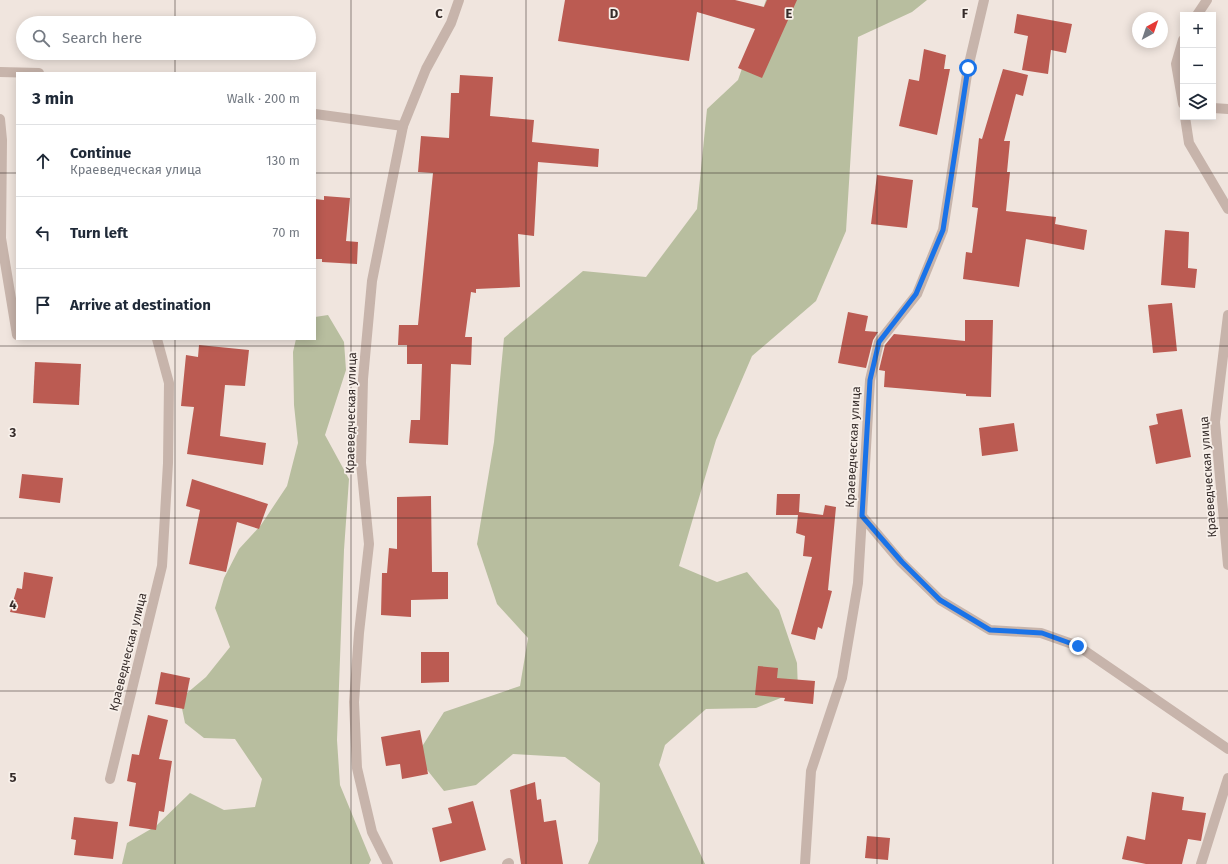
<!DOCTYPE html>
<html lang="en">
<head>
<meta charset="utf-8">
<style>
  body { margin:0; font-family:"Fira Sans",sans-serif; background:#f6f6f7; color:#1f2937 }
  .controls { position:absolute; right:12px; top:12px; display:grid; overflow:hidden; border-radius:0px; box-shadow:0 2px 10px #0003 }
  .controls button { width:36px; height:36px; display:grid; place-items:center; padding:0; border:0; border-bottom:1px solid #e0e1e3; background:#fff; color:#1f2937; font:20px sans-serif }
  .compass { position:absolute; left:1132px; top:12px; width:36px; height:36px; border-radius:50%; background:#fff; box-shadow:0 2px 10px #0003; rotate:40deg }
  .stop { position:absolute; width:12px; height:12px; margin:-9px; border:3px solid #1a73e8; border-radius:50%; background:#fff }
  .stop.end { background:#1a73e8; border-color:#fff; box-shadow:0 1px 4px #0008 }
  .list { margin:0; padding:0; list-style:none }
  h2 { display:flex; justify-content:space-between; align-items:center; height:52px; margin:0; padding:0 16px; font-size:17px }
  h2 small { font-size:13px; font-weight:400; color:#747a83 }
  .list li { display:grid; grid-template-columns:26px 1fr auto; gap:12px; align-items:center; box-sizing:border-box; height:72px; padding:0 16px; border-top:1px solid #e0e1e3 }
  .list b { display:block; font-size:15px; white-space:nowrap }
  .list p { margin:0; font-size:13px; white-space:nowrap; color:#747a83 }
  .list em { font-size:13px; font-style:normal; color:#747a83 }
  .icon { flex:none; width:22px; height:22px; fill:none; stroke:currentColor; stroke-width:2; stroke-linecap:round; stroke-linejoin:round }
  .map { position:relative; flex:none; width:1228px; height:864px; overflow:hidden }
  .search { position:absolute; background:#fff; box-shadow:0 2px 10px #0003; left:16px; top:16px; width:300px; height:44px; display:flex; align-items:center; gap:10px; box-sizing:border-box; padding:0 14px; border-radius:22px; color:#747a83; font-size:15px }
  .panel { position:absolute; background:#fff; box-shadow:0 2px 10px #0003; left:16px; top:72px; width:300px; height:268px; border-radius:0px }
  .map>svg:first-child { display:block }
  .green { fill:#b8be9f }
  .building { fill:#bb5b52 }
  .lines { fill:none; stroke-linecap:round; stroke-linejoin:round }
  .minor { stroke:#c7b4ab; stroke-width:10 }
  .route { stroke:#1a73e8; stroke-width:5 }
  .grid { fill:none; stroke:#362c2a; stroke-width:1; stroke-opacity:0.55 }
  .labels { text-anchor:middle; stroke-width:3.5; stroke-linejoin:round; paint-order:stroke }
  .street-label { font-size:12px; fill:#362c2a; stroke:#f8f0ea }
  .grid-label { font-size:13px; text-anchor:middle; font-weight:bold; fill:#362c2a; stroke:#f8f0ea; stroke-width:3.5; stroke-linejoin:round; paint-order:stroke }
</style>
</head>
<body>
<div class="map">
<svg width="1228" height="864" viewBox="0 0 1228 864">
  <rect width="100%" height="100%" fill="#f0e5de"/>
  <g class="green">
    <path d="M766,0H927L912,12L858,37L846,231L816,301L752,356L716,440L679,566L717,582L747,572L779,610L797,663L798,691L756,708L706,709L665,745L659,765L705,864H588L598,841L600,783L565,757L513,754L476,785L444,791L416,756L444,712L520,686L528,638L497,604L477,544L494,442L504,338L583,271L646,277L697,209L707,109L738,80Z"/>
    <path d="M328,315L344,342L346,370L325,435L349,479L344,550L337,740L340,785L371,860L369,864H122L127,843L156,826L190,793L224,810L255,807L262,779L235,739L204,738L185,723L180,699L206,677L230,647L215,608L224,578L239,549L261,525L287,486L298,443L294,405L293,352L296,339H315V317Z"/>
  </g>
  <g class="building">
    <path d="M565,0H735L764,7L767,0H797L762,78L738,68L755,29L697,12L689,61L558,41Z"/>
    <path d="M1017,14L1072,24L1066,53L1051,50L1048,74L1022,70L1028,36L1014,33Z"/>
    <path d="M924,49L946,55L944,69H950L937,135L899,126L909,79L919,81Z"/>
    <path d="M1003,69L1028,75L1023,96L1016,94L1004,141H1010L1007,172H1010L1006,211L1056,217L1055,224L1087,230L1084,250L1026,239L1019,287L963,279L966,252L972,253L978,208L972,207L979,138L982,139Z"/>
    <path d="M460,75L493,77L490,116L534,120L532,142L599,149L598,167L538,162L534,236L518,234L520,287L476,289V293L471,292L465,337H472L471,365L451,364L448,445L409,443L411,420H420L422,364H407V345H398L399,325H418L433,173L418,172L421,136L449,138L451,93H459Z"/>
    <path d="M877,175L913,180L907,228L871,224Z"/>
    <path d="M324,196L350,198L346,241L358,242L357,264L322,262V259H315V199L324,200Z"/>
    <path d="M1165,230L1189,232L1188,268L1197,269L1195,288L1161,285Z"/>
    <path d="M1172,303L1177,351L1153,353L1148,305Z"/>
    <path d="M848,312L868,316L865,331L878,332L873,340L866,368L838,363Z"/>
    <path d="M965,320H993L991,397L966,396V394L884,387L885,371L879,370L885,345L894,334L965,341Z"/>
    <path d="M199,345L249,350L245,386L225,385L220,436L266,443L263,465L187,454L194,407L181,406L186,355L198,357Z"/>
    <path d="M35,362L81,364L79,405L33,403Z"/>
    <path d="M1182,409L1191,457L1156,464L1149,426L1158,424L1156,414Z"/>
    <path d="M1014,423L1018,451L982,456L979,428Z"/>
    <path d="M22,474L63,478L60,503L19,498Z"/>
    <path d="M192,479L268,504L259,529L237,522L226,572L189,564L200,510L186,506Z"/>
    <path d="M777,494H800L799,512L823,515L825,505L836,507L828,590L832,591L822,629L818,627L815,640L791,634L812,557L803,556L805,536L796,533L798,515H776Z"/>
    <path d="M431,496L432,572H448V599L411,600V617L381,615L382,573H387L389,548L397,549V497Z"/>
    <path d="M24,572L53,577L45,618L10,612L17,588L22,589Z"/>
    <path d="M421,652H449V682L421,683Z"/>
    <path d="M758,666L778,668L777,678L815,681L813,704L784,701L785,698L755,695Z"/>
    <path d="M161,672L190,678L184,709L155,704Z"/>
    <path d="M148,715L168,720L159,759L172,761L164,812L159,811L156,830L129,826L136,783L127,781L132,754L139,755Z"/>
    <path d="M420,730L428,774L402,779L400,764L386,766L381,737Z"/>
    <path d="M535,782L537,800L541,799L544,822L556,820L563,864H521L510,790Z"/>
    <path d="M1152,792L1184,797L1182,810L1206,813L1201,841L1188,839L1182,864H1146L1122,859L1127,836L1145,840Z"/>
    <path d="M473,801L486,850L440,862L432,828L452,823L448,808Z"/>
    <path d="M74,817L118,822L113,859L74,855L76,840L71,839Z"/>
    <path d="M867,836L890,838L888,860L865,858Z"/>
  </g>
  <g class="lines">
    <g class="minor">
      <path d="M1197,15L1207,0"/>
      <path d="M1183,40L1176,64L1183,104"/>
      <path d="M0,72L39,73"/>
      <path d="M1213,108L1228,109"/>
      <path d="M315,114L403,126"/>
      <path d="M1185,117L1189,143L1228,209"/>
      <path d="M0,119L2,140L1,238L17,335"/>
      <path d="M1228,315L1215,422L1228,565"/>
      <path d="M862,516L901,562L940,600L990,630L1041,633L1078,646L1228,749"/>
      <path d="M110,779L162,566L168,463L169,383L157,339"/>
      <path d="M388,864L372,832L357,768L354,702L359,633L369,544L361,463L363,379L372,281L403,126L426,69L451,23L459,0"/>
      <path d="M507,864L509,863"/>
      <path d="M805,864L811,771L842,678L858,583L870,380L879,342L917,294L943,230L968,68L984,0"/>
      <path d="M1201,864L1228,778"/>
    </g>
  </g>
  <g class="lines">
    <path class="route" d="M968,68L943,230L916,294L879,342L870,380L862,516L902,562L940,600L990,630L1042,633L1078,646"/>
  </g>
  <path class="grid" d="M175,0V23M351,0V864M526,0V864M702,0V864M877,0V864M1053,0V864M175,53V73M0,173H17M315,173H1228M175,339V864M0,346H1228M0,518H1228M0,691H1228"/>
  <g class="labels">
    <g class="street-label">
      <text transform="translate(351 413) rotate(-89)" y="4">Краеведческая улица</text>
      <text transform="translate(853 447) rotate(-87)" y="4">Краеведческая улица</text>
      <text transform="translate(1208 477) rotate(-94)" y="4">Краеведческая улица</text>
      <text transform="translate(128 652) rotate(-76)" y="4">Краеведческая улица</text>
    </g>
  </g>
  <g class="grid-label">
    <text x="439" y="18">C</text>
    <text x="614" y="18">D</text>
    <text x="789" y="18">E</text>
    <text x="965" y="18">F</text>
    <text x="13" y="437">3</text>
    <text x="13" y="609">4</text>
    <text x="13" y="782">5</text>
  </g>
</svg>
<div class="controls">
<button>+</button>
<button>−</button>
<button><svg class="icon" aria-label="layers" viewBox="0 0 24 24"><path d="M12 4l9 5-9 5-9-5zM3 14l9 5 9-5"/></svg></button>
</div>
<svg class="compass" viewBox="-18 -18 36 36"><path d="M0-13l5 13h-10z" fill="#e53935"/><path d="M0 13l5-13h-10z" fill="#747a83"/></svg>
<div class="stop" style="left:968px;top:68px"></div>
<div class="stop end" style="left:1078px;top:646px"></div>
<div class="search"><svg class="icon" aria-label="search" viewBox="0 0 24 24"><circle cx="10" cy="10" r="6"/><path d="M15 15l6 6"/></svg>Search here</div>
<section class="panel">
<h2>3 min<small>Walk · 200 m</small></h2>
<ul class="list">
<li><svg class="icon" aria-label="ahead" viewBox="0 0 24 24"><path d="M12 20V5M6 11l6-6 6 6"/></svg><div><b>Continue</b><p>Краеведческая улица</p></div><em>130 m</em></li>
<li><svg class="icon" aria-label="left" viewBox="0 0 24 24"><path d="M17 20v-9H6M10 6l-5 5 5 5"/></svg><div><b>Turn left</b></div><em>70 m</em></li>
<li><svg class="icon" aria-label="arrive" viewBox="0 0 24 24"><path d="M6 21V4h12l-3 4 3 4H6"/></svg><div><b>Arrive at destination</b></div></li>
</ul>
</section>
</div>
</body>
</html>
